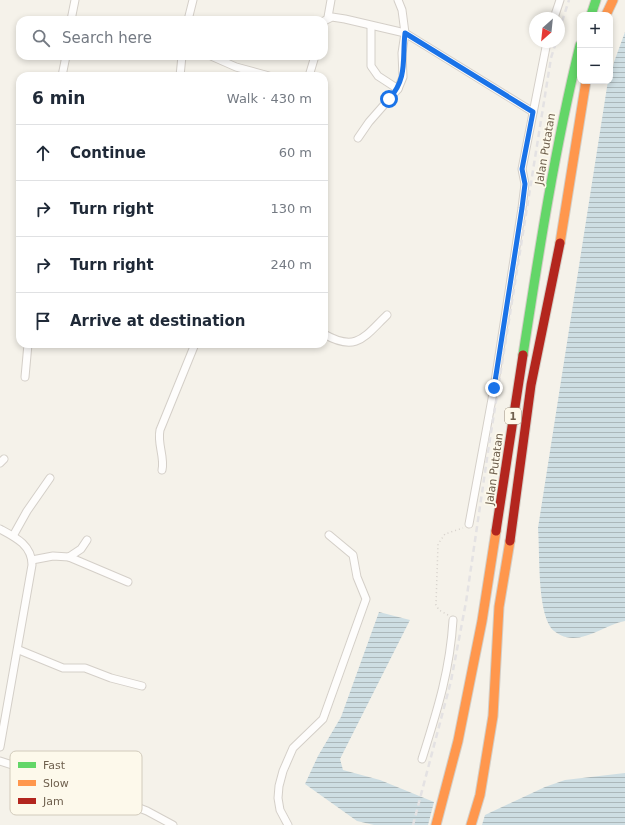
<!DOCTYPE html>
<html lang="en">
<head>
<meta charset="utf-8">
<style>
  body { margin:0; font-family:"DejaVu Sans",sans-serif; background:#f6f6f7; color:#1f2937 }
  .controls { position:absolute; right:12px; top:12px; display:grid; overflow:hidden; border-radius:8px; box-shadow:0 2px 6px #0003 }
  .controls button { width:36px; height:36px; display:grid; place-items:center; padding:0; border:0; border-bottom:1px solid #e0e1e3; background:#fff; color:#1f2937; font:20px sans-serif }
  .compass { position:absolute; left:529px; top:12px; width:36px; height:36px; border-radius:50%; background:#fff; box-shadow:0 2px 6px #0003; rotate:207deg }
  .stop { position:absolute; width:12px; height:12px; margin:-9px; border:3px solid #1a73e8; border-radius:50%; background:#fff }
  .stop.end { background:#1a73e8; border-color:#fff; box-shadow:0 1px 4px #0008 }
  .list { margin:0; padding:0; list-style:none }
  h2 { display:flex; justify-content:space-between; align-items:center; height:52px; margin:0; padding:0 16px; font-size:17px }
  h2 small { font-size:13px; font-weight:400; color:#747a83 }
  .list li { display:grid; grid-template-columns:26px 1fr auto; gap:12px; align-items:center; box-sizing:border-box; height:56px; padding:0 16px; border-top:1px solid #e0e1e3 }
  .list b { display:block; font-size:15px; white-space:nowrap }
  .list em { font-size:13px; font-style:normal; color:#747a83 }
  .icon { flex:none; width:22px; height:22px; fill:none; stroke:currentColor; stroke-width:2; stroke-linecap:round; stroke-linejoin:round }
  .map { position:relative; flex:none; width:625px; height:825px; overflow:hidden }
  .search { position:absolute; background:#fff; box-shadow:0 2px 6px #0003; left:16px; top:16px; width:312px; height:44px; display:flex; align-items:center; gap:10px; box-sizing:border-box; padding:0 14px; border-radius:12px; color:#747a83; font-size:15px }
  .panel { position:absolute; background:#fff; box-shadow:0 2px 6px #0003; left:16px; top:72px; width:312px; height:276px; border-radius:12px }
  .map>svg:first-child { display:block }
  .water { fill:url(#water-rules) }
  .lines { fill:none; stroke-linecap:round; stroke-linejoin:round }
  .street-casing { stroke:#d4cfc8; stroke-width:9 }
  .fast-casing { stroke:#d3cec7; stroke-width:11 }
  .slow-casing { stroke:#d3cec7; stroke-width:11 }
  .jam-casing { stroke:#d3cec7; stroke-width:11 }
  .path { stroke:#d6d1cb; stroke-width:1.5; stroke-dasharray:1 3; stroke-linecap:butt }
  .street { stroke:#fefdfc; stroke-width:7 }
  .fast { stroke:#63d668; stroke-width:9 }
  .slow { stroke:#ff974d; stroke-width:9 }
  .jam { stroke:#b3261e; stroke-width:9 }
  .rail { stroke:#e4e2e3; stroke-width:2.5; stroke-dasharray:6 4; stroke-linecap:butt }
  .route { stroke:#1a73e8; stroke-width:5 }
  .labels { text-anchor:middle; stroke-width:3.5; stroke-linejoin:round; paint-order:stroke }
  .shield { fill:#fdf9eb; stroke:#9a8e7d; stroke-width:1 }
  .shield-label { font-size:10px; font-weight:bold; fill:#6f604e }
  .street-label { font-size:11px; fill:#6f604e; stroke:#fdf9eb }
  .key { fill:#fdf9eb; stroke:#d2cbbc; stroke-width:1 }
  .key-label { font-size:11px; fill:#6f604e }
</style>
</head>
<body>
<div class="map">
<svg width="625" height="825" viewBox="0 0 625 825">
  <defs>
    <pattern id="water-rules" width="6" height="5" patternUnits="userSpaceOnUse"><rect width="6" height="5" fill="#cedee3"/><path d="M0 2.5h6" fill="none" stroke="#abb7ba"/></pattern>
  </defs>
  <rect width="100%" height="100%" fill="#f5f2ea"/>
  <g class="water">
    <path d="M625,32V621C608,624 590,638 573,638C565,638 556,634 551,628C537,608 540,553 538,528L607,87L608,81H610L614,62Z"/>
    <path d="M379,612L410,620L340,759L343,770L380,780L434,802L428,825H374L357,821L305,784L318,756L341,717Z"/>
    <path d="M625,773V825H482L485,815L545,787L565,780Z"/>
  </g>
  <g class="lines">
    <g class="street-casing">
      <g id="street">
        <path d="M328,17L331,0"/>
        <path d="M554,18L560,0"/>
        <path d="M71,20L75,0"/>
        <path d="M188,20L193,0"/>
        <path d="M324,21L332,17L345,19L405,33L533,112"/>
        <path d="M371,26V66L378,76L398,89"/>
        <path d="M211,56L236,67L269,76"/>
        <path d="M62,76L66,56"/>
        <path d="M180,76L182,56"/>
        <path d="M309,76L315,56"/>
        <path d="M358,138L369,122L398,89L403,77L402,53L405,33L402,10L398,0"/>
        <path d="M324,334C357,353 365,336 387,315"/>
        <path d="M25,377L28,344"/>
        <path d="M0,463L4,459"/>
        <path d="M162,470C165,457 157,444 160,430L195,344"/>
        <path d="M469,524L494,388L522,208L525,184L522,169L547,42"/>
        <path d="M0,529C15,537 32,545 32,565L0,747"/>
        <path d="M13,536L27,511L50,478"/>
        <path d="M69,557L128,582"/>
        <path d="M32,560L53,556L69,557L81,549L87,540"/>
        <path d="M19,650L63,668H85L111,678L142,686"/>
        <path d="M422,759C437,711 450,671 453,620"/>
        <path d="M0,761L111,797L147,811L173,825"/>
        <path d="M288,825L280,810L278,798L279,786L283,771L293,748L323,719L366,599L357,577L353,555L329,535"/>
      </g>
    </g>
    <g class="fast-casing">
      <g id="fast">
        <path d="M591,15L596,0"/>
        <path d="M523,355C539,251 555,147 580,45"/>
      </g>
    </g>
    <g class="slow-casing">
      <g id="slow">
        <path d="M606,15L613,0"/>
        <path d="M560,243L586,81"/>
        <path d="M436,825L458,741L482,621L496,531"/>
        <path d="M471,825L480,795L493,716L499,607L510,541"/>
      </g>
    </g>
    <g class="jam-casing">
      <g id="jam">
        <path d="M496,531L523,355"/>
        <path d="M510,541L531,385L560,243"/>
      </g>
    </g>
    <path class="path" d="M448,615L439,610L436,605L438,544L445,534L463,528"/>
    <use href="#street" class="street"/>
    <use href="#fast" class="fast"/>
    <use href="#slow" class="slow"/>
    <use href="#jam" class="jam"/>
    <g class="rail">
      <path d="M559,31L569,0"/>
      <path d="M413,825L451,681L466,602L489,445L551,58L556,42"/>
    </g>
  </g>
  <g class="lines">
    <path class="route" d="M389,99C408,78 402,59 405,33L533,112L522,169L525,184L522,208L494,388"/>
  </g>
  <g class="labels">
    <rect class="shield" x="505" y="408" width="16" height="16" rx="3"/>
    <g class="shield-label">
      <text x="513" y="420">1</text>
    </g>
    <g class="street-label">
      <text transform="translate(545 149) rotate(-80)" y="4">Jalan Putatan</text>
      <text transform="translate(494 469) rotate(-82)" y="4">Jalan Putatan</text>
    </g>
  </g>
  <rect x="10" y="751" width="132" height="64" rx="6" class="key"/>
  <rect x="18" y="762" width="18" height="6" fill="#63d668"/>
  <rect x="18" y="780" width="18" height="6" fill="#ff974d"/>
  <rect x="18" y="798" width="18" height="6" fill="#b3261e"/>
  <g class="key-label">
    <text x="43" y="769">Fast</text>
    <text x="43" y="787">Slow</text>
    <text x="43" y="805">Jam</text>
  </g>
</svg>
<div class="controls">
<button>+</button>
<button>−</button>
</div>
<svg class="compass" viewBox="-18 -18 36 36"><path d="M0-13l5 13h-10z" fill="#e53935"/><path d="M0 13l5-13h-10z" fill="#747a83"/></svg>
<div class="stop" style="left:389px;top:99px"></div>
<div class="stop end" style="left:494px;top:388px"></div>
<div class="search"><svg class="icon" aria-label="search" viewBox="0 0 24 24"><circle cx="10" cy="10" r="6"/><path d="M15 15l6 6"/></svg>Search here</div>
<section class="panel">
<h2>6 min<small>Walk · 430 m</small></h2>
<ul class="list">
<li><svg class="icon" aria-label="ahead" viewBox="0 0 24 24"><path d="M12 20V5M6 11l6-6 6 6"/></svg><div><b>Continue</b></div><em>60 m</em></li>
<li><svg class="icon" aria-label="right" viewBox="0 0 24 24"><path d="M7 20v-9h11M14 6l5 5-5 5"/></svg><div><b>Turn right</b></div><em>130 m</em></li>
<li><svg class="icon" aria-label="right" viewBox="0 0 24 24"><path d="M7 20v-9h11M14 6l5 5-5 5"/></svg><div><b>Turn right</b></div><em>240 m</em></li>
<li><svg class="icon" aria-label="arrive" viewBox="0 0 24 24"><path d="M6 21V4h12l-3 4 3 4H6"/></svg><div><b>Arrive at destination</b></div></li>
</ul>
</section>
</div>
</body>
</html>
